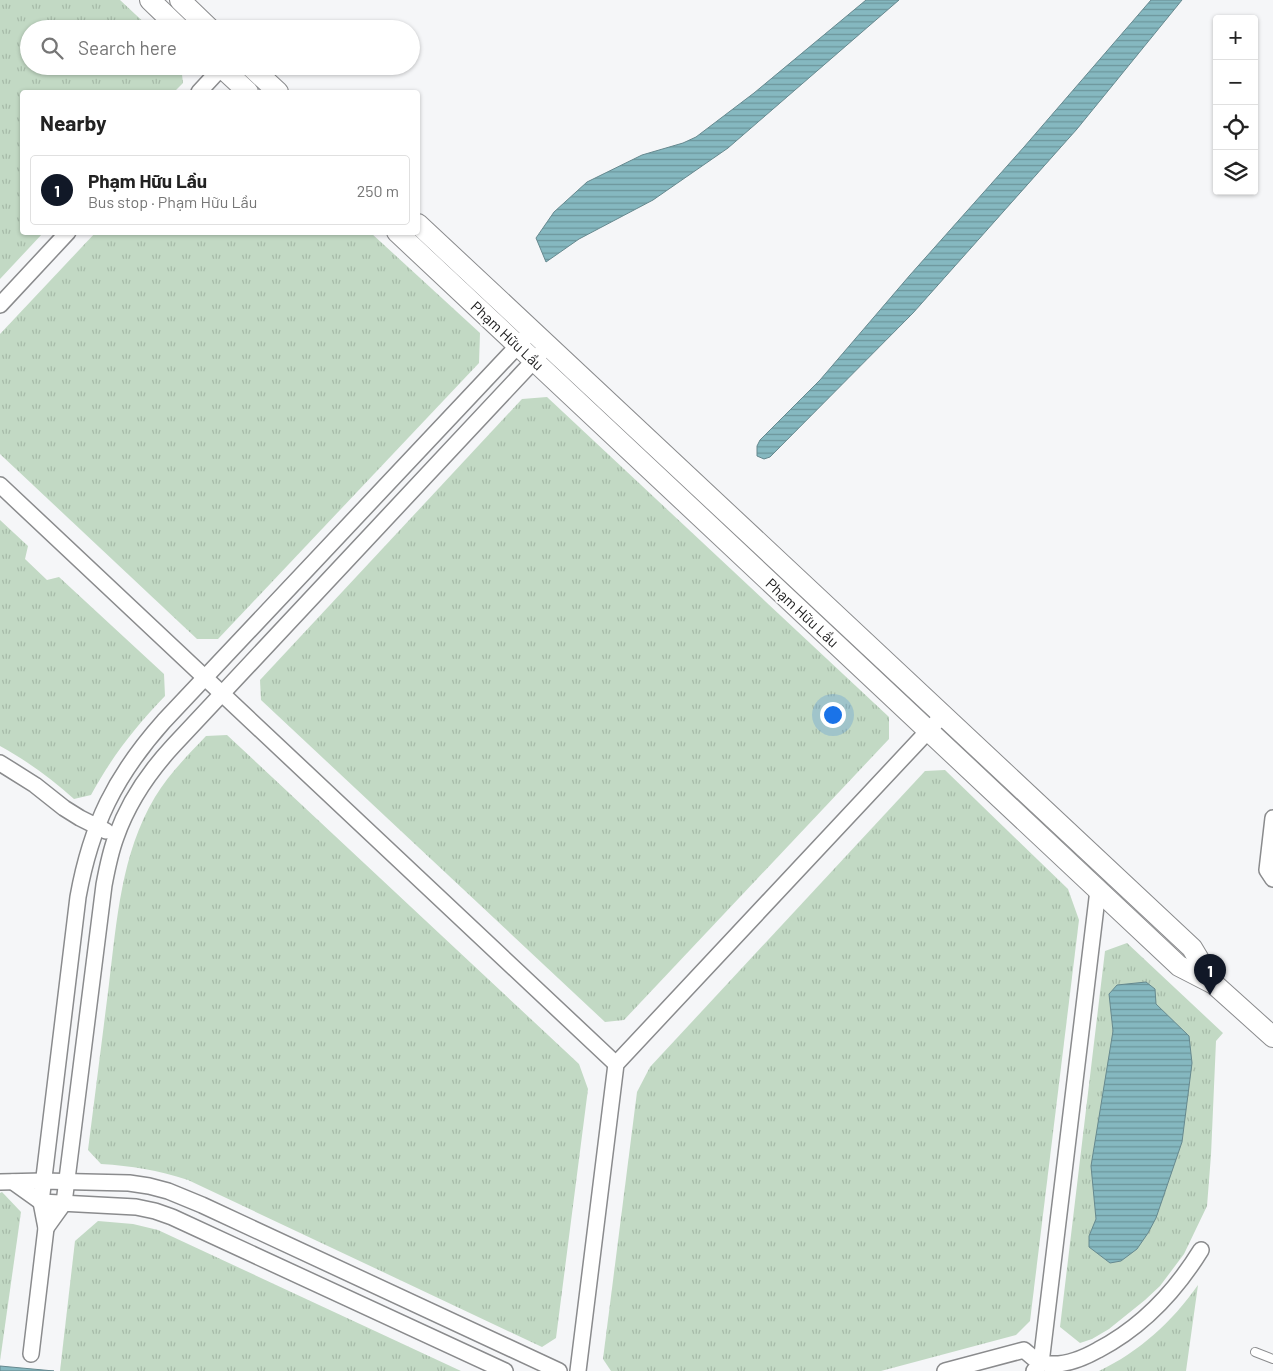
<!DOCTYPE html>
<html lang="en">
<head>
<meta charset="utf-8">
<style>
  body { margin:0; font-family:Barlow,sans-serif; background:#f2f2f2; color:#222 }
  .controls { position:absolute; right:15px; top:15px; display:grid; overflow:hidden; border-radius:5px; box-shadow:0 1px 4px #0004 }
  .controls button { width:45px; height:45px; display:grid; place-items:center; padding:0; border:0; border-bottom:1px solid #e0e0e0; background:#fff; color:#222; font:25px sans-serif }
  .you { position:absolute; left:832px; top:714px; width:18px; height:18px; margin:-12px; border:4px solid #fff; border-radius:50%; background:#1a73e8; box-shadow:0 0 0 8px #1a73e833 }
  .badge { display:grid; place-items:center; width:32px; height:32px; border-radius:50%; background:#111827; color:#fff; font-size:16px; font-weight:700 }
  .pin { position:absolute; translate:-50% -41px; filter:drop-shadow(0 1px 2px #0008) }
  .pin::after { content:''; position:absolute; top:26px; width:18px; height:15px; background:inherit; clip-path:polygon(0 0,100% 0,50% 100%) }
  .list { margin:0; padding:0; list-style:none }
  h2 { display:flex; justify-content:space-between; align-items:center; height:65px; margin:0; padding:0 20px; font-size:21px }
  h2 small { font-size:16px; font-weight:400; color:#767676 }
  .list li { display:grid; grid-template-columns:32px 1fr auto; gap:15px; align-items:center; box-sizing:border-box; height:70px; margin:0 10px 10px; padding:0 10px; border:1px solid #e0e0e0; border-radius:5px }
  .list b { display:block; font-size:19px; white-space:nowrap }
  .list p { margin:0; font-size:16px; white-space:nowrap; color:#767676 }
  .list em { font-size:16px; font-style:normal; color:#767676 }
  .icon { flex:none; width:28px; height:28px; fill:none; stroke:currentColor; stroke-width:2; stroke-linecap:round; stroke-linejoin:round }
  .map { position:relative; flex:none; width:1273px; height:1371px; overflow:hidden }
  .search { position:absolute; background:#fff; box-shadow:0 1px 4px #0004; left:20px; top:20px; width:400px; height:55px; display:flex; align-items:center; gap:12px; box-sizing:border-box; padding:0 18px; border-radius:28px; color:#767676; font-size:19px }
  .panel { position:absolute; background:#fff; box-shadow:0 1px 4px #0004; left:20px; top:90px; width:400px; height:145px; border-radius:5px }
  .map>svg:first-child { display:block }
  .grass { fill:url(#grass-tufts) }
  .water { fill:url(#water-rules); stroke:#66898f }
  .lines { fill:none; stroke-linecap:round; stroke-linejoin:round }
  .service-casing { stroke:#8a8b8d; stroke-width:10 }
  .minor-casing { stroke:#8a8b8d; stroke-width:18 }
  .secondary-casing { stroke:#8a8b8d; stroke-width:22 }
  .service { stroke:#fff; stroke-width:8 }
  .minor { stroke:#fff; stroke-width:15 }
  .secondary { stroke:#fff; stroke-width:20 }
  .labels { text-anchor:middle; stroke-width:4.5; stroke-linejoin:round; paint-order:stroke }
  .street-label { font-size:15px; fill:#1c1c1d; stroke:#fff }
</style>
</head>
<body>
<div class="map">
<svg width="1273" height="1371" viewBox="0 0 1273 1371">
  <defs>
    <pattern id="grass-tufts" width="24" height="20" patternUnits="userSpaceOnUse" patternTransform="scale(1.25)"><rect width="24" height="20" fill="#c2d9c4"/><path d="M3 7l-1-3M5 7V3M7 7l1-3M15 17l-1-3M17 17v-4M19 17l1-3" fill="none" stroke="#a6baa8"/></pattern>
    <pattern id="water-rules" width="6" height="5" patternUnits="userSpaceOnUse" patternTransform="scale(1.25)"><rect width="6" height="5" fill="#85b8c0"/><path d="M0 2.5h6" fill="none" stroke="#6c959b"/></pattern>
  </defs>
  <rect width="100%" height="100%" fill="#f5f6f8"/>
  <g class="grass">
    <path d="M0,0H120L151,29H29V66H181L183,83L174,92H22V232L43,233L0,279Z"/>
    <path d="M96,232L371,233L480,333L479,363L218,639H197L0,454V334Z"/>
    <path d="M547,397L889,717V739L624,1020L605,1022L261,700L260,680L522,399Z"/>
    <path d="M0,520L28,546L25,559L47,580L59,577L164,674L165,696C135,727 111,758 91,795L74,799C51,778 27,761 0,746Z"/>
    <path d="M227,735L579,1064L588,1089L556,1338L542,1347L188,1180C157,1170 132,1166 101,1164L88,1150C95,1095 102,1040 109,984C117,920 121,854 155,797C169,774 188,755 206,736Z"/>
    <path d="M945,770L1068,889L1079,920L1030,1321L1016,1335L881,1371H611L603,1359L637,1092L650,1067L925,771Z"/>
    <path d="M1127,943L1223,1033L1216,1041L1211,1155L1207,1206L1184,1254L1160,1286L1145,1300L1109,1329L1092,1339L1080,1343L1060,1327L1105,951Z"/>
    <path d="M2,1192L21,1212L0,1361V1193Z"/>
    <path d="M98,1221L133,1224L158,1230L461,1371H60L75,1241Z"/>
    <path d="M1198,1285L1186,1371H1099C1139,1352 1172,1322 1198,1285Z"/>
  </g>
  <g class="water">
    <path d="M866,0H899L728,148L653,200L579,239L546,262L536,238L554,212L587,182L642,155L683,143L696,137L754,93Z"/>
    <path d="M1151,0H1182L1077,129L913,313L770,457L764,459L757,456V446L760,440L820,380L910,275L1024,147Z"/>
    <path d="M1146,982L1155,989L1156,1004L1189,1036L1192,1063L1182,1142L1156,1218L1148,1233L1137,1249L1121,1261L1110,1263L1089,1247V1236L1096,1219L1091,1166L1113,1031L1109,994L1117,985Z"/>
    <path d="M0,1366L54,1371H0Z"/>
  </g>
  <g class="lines">
    <g class="service-casing">
      <path id="service" d="M1255,1352L1273,1359"/>
    </g>
    <g class="minor-casing">
      <g id="minor">
        <path d="M199,92L223,66"/>
        <path d="M0,305L68,232"/>
        <path d="M0,485L616,1064"/>
        <path d="M0,763L35,785L64,808L80,818L106,831"/>
        <path d="M1273,818L1267,870L1273,879"/>
        <path d="M0,1182L43,1181L129,1183L149,1186L168,1191L202,1205L559,1371"/>
        <path d="M13,1182L41,1202L136,1207L155,1211L172,1217L505,1371"/>
        <path d="M46,1228L64,1203L104,885C107,869 110,853 116,837C128,803 149,772 173,746L540,354"/>
        <path d="M31,1354L46,1228L41,1202L78,897C91,825 115,776 164,721L525,338"/>
        <path d="M578,1371L616,1064L942,716"/>
        <path d="M945,1371L1024,1350C1029,1354 1036,1362 1043,1363C1061,1367 1082,1359 1098,1350C1142,1327 1175,1292 1201,1250"/>
        <path d="M1034,1371L1041,1363L1098,890"/>
      </g>
    </g>
    <g class="secondary-casing">
      <g id="secondary">
        <path d="M150,0L180,29"/>
        <path d="M180,0L210,29"/>
        <path d="M220,66L248,92"/>
        <path d="M250,66L278,92"/>
        <path d="M418,224L1192,948L1213,983"/>
        <path d="M397,232L1179,966L1214,984L1273,1037"/>
      </g>
    </g>
    <use href="#service" class="service"/>
    <use href="#minor" class="minor"/>
    <use href="#secondary" class="secondary"/>
  </g>
  <g class="labels">
    <g class="street-label">
      <text transform="translate(507 336) rotate(43)" y="5">Phạm Hữu Lầu</text>
      <text transform="translate(802 613) rotate(43)" y="5">Phạm Hữu Lầu</text>
    </g>
  </g>
</svg>
<div class="controls">
<button>+</button>
<button>−</button>
<button><svg class="icon" aria-label="locate" viewBox="0 0 24 24"><circle cx="12" cy="12" r="6"/><path d="M12 2v4M12 18v4M2 12h4M18 12h4"/></svg></button>
<button><svg class="icon" aria-label="layers" viewBox="0 0 24 24"><path d="M12 4l9 5-9 5-9-5zM3 14l9 5 9-5"/></svg></button>
</div>
<div class="you"></div>
<div class="pin badge" style="left:1210px;top:995px">1</div>
<div class="search"><svg class="icon" aria-label="search" viewBox="0 0 24 24"><circle cx="10" cy="10" r="6"/><path d="M15 15l6 6"/></svg>Search here</div>
<section class="panel">
<h2>Nearby<small></small></h2>
<ul class="list">
<li><span class="badge">1</span><div><b>Phạm Hữu Lầu</b><p>Bus stop · Phạm Hữu Lầu</p></div><em>250 m</em></li>
</ul>
</section>
</div>
</body>
</html>
